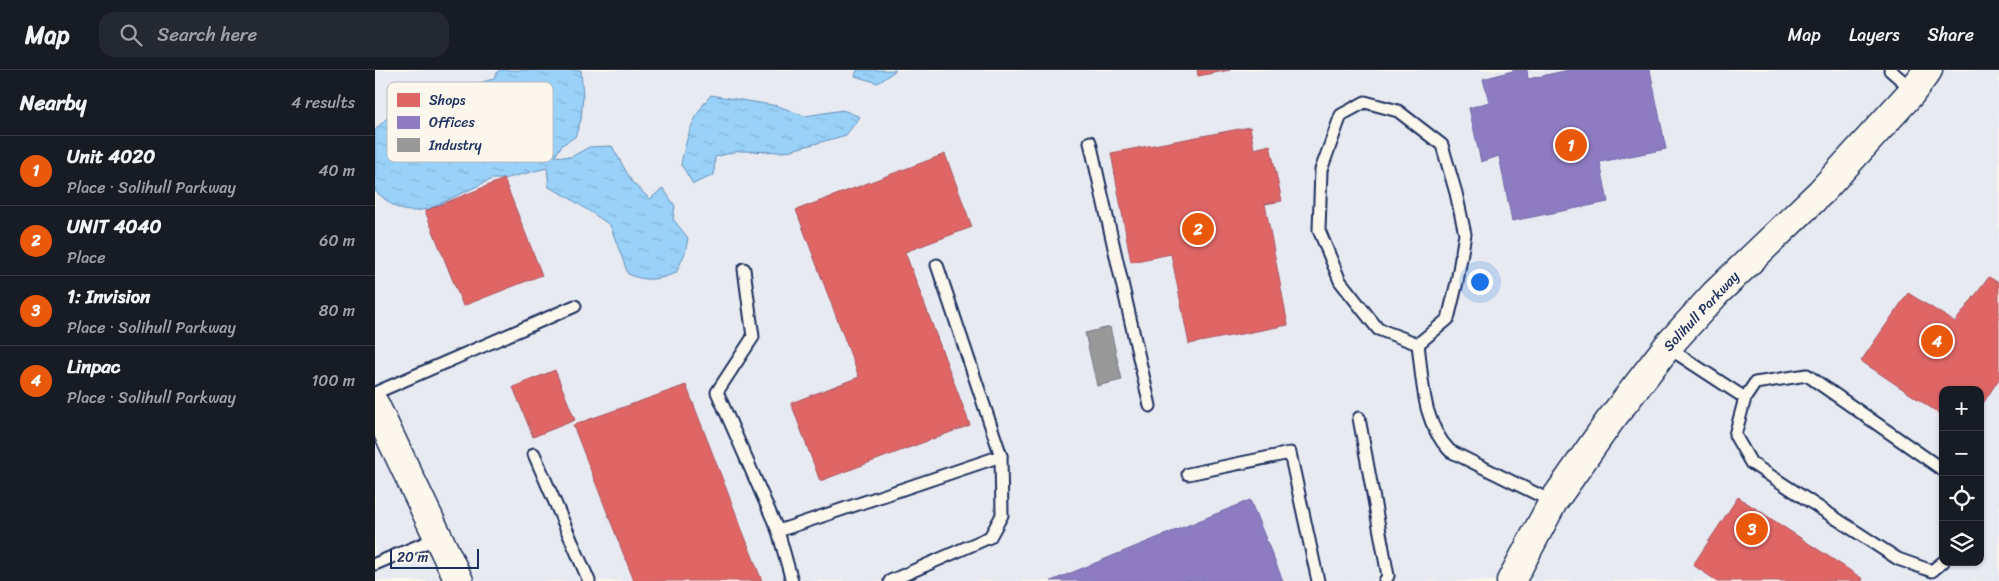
<!DOCTYPE html>
<html lang="en">
<head>
<meta charset="utf-8">
<style>
  body { margin:0; font-family:Sriracha,sans-serif; background:#242831; color:#f1f3f6 }
  .controls { position:absolute; right:15px; bottom:15px; display:grid; overflow:hidden; border-radius:10px; box-shadow:0 1px 4px #0004 }
  .controls button { width:45px; height:45px; display:grid; place-items:center; padding:0; border:0; border-bottom:1px solid #363941; background:#171b24; color:#f1f3f6; font:25px sans-serif }
  .scale { position:absolute; left:15px; bottom:12px; width:89px; box-sizing:border-box; padding-left:5px; border:2px solid #1b2f5e; border-top:0; font-size:14px; line-height:18px; white-space:nowrap; color:#1b2f5e; -webkit-text-stroke:4px #fbf7ec; paint-order:stroke }
  .you { position:absolute; left:1104px; top:211px; width:18px; height:18px; margin:-12px; border:4px solid #fff; border-radius:50%; background:#1a73e8; box-shadow:0 0 0 8px #1a73e833 }
  .badge { display:grid; place-items:center; width:32px; height:32px; border-radius:50%; background:#ea580c; color:#fff; font-size:16px; font-weight:700 }
  .pin { position:absolute; translate:-50% -50%; border:2px solid #fff; box-shadow:0 1px 5px #0006 }
  .list { margin:0; padding:0; list-style:none }
  h2 { display:flex; justify-content:space-between; align-items:center; height:65px; margin:0; padding:0 20px; font-size:21px }
  h2 small { font-size:16px; font-weight:400; color:#9ea1a6 }
  .list li { display:grid; grid-template-columns:32px 1fr auto; gap:15px; align-items:center; box-sizing:border-box; height:70px; padding:0 20px; border-top:1px solid #363941 }
  .list b { display:block; font-size:19px; white-space:nowrap }
  .list p { margin:0; font-size:16px; white-space:nowrap; color:#9ea1a6 }
  .list em { font-size:16px; font-style:normal; color:#9ea1a6 }
  .icon { flex:none; width:28px; height:28px; fill:none; stroke:currentColor; stroke-width:2; stroke-linecap:round; stroke-linejoin:round }
  .map { position:relative; flex:none; width:1624px; height:511px; overflow:hidden }
  header { display:flex; align-items:center; gap:30px; box-sizing:border-box; height:70px; padding:0 25px; background:#171b24; border-bottom:1px solid #363941 }
  header strong { font-size:24px }
  nav { display:flex; gap:28px; margin-inline-start:auto; font-size:18px }
  .search { width:350px; height:45px; background:#242831; display:flex; align-items:center; gap:12px; box-sizing:border-box; padding:0 18px; border-radius:15px; color:#9ea1a6; font-size:19px }
  main { display:flex }
  aside { flex:1; background:#171b24 }
  .map>svg:first-child { display:block }
  .built { fill:#e8eaf1; fill-rule:evenodd }
  .water { fill:url(#water-ripples); stroke:#6790ba }
  .shops { fill:#e06666; stroke:#a55664 }
  .offices { fill:#8e7cc3; stroke:#6c65a5 }
  .industry { fill:#999; stroke:#737987 }
  .lines { fill:none; stroke-linecap:round; stroke-linejoin:round }
  .service-casing { stroke:#1b2f5e; stroke-width:15 }
  .tertiary-casing { stroke:#1b2f5e; stroke-width:31 }
  .service { stroke:#fbf7ec; stroke-width:11 }
  .tertiary { stroke:#fbf7ec; stroke-width:28 }
  .labels { text-anchor:middle; stroke-width:5; stroke-linejoin:round; paint-order:stroke }
  .street-label { font-size:14px; fill:#1b2f5e; stroke:#fbf7ec }
  .key { fill:#fbf7ec; stroke:#b8bbc1; stroke-width:1 }
  .key-label { font-size:14px; fill:#1b2f5e }
</style>
</head>
<body>
<header>
<strong>Map</strong>
<div class="search"><svg class="icon" aria-label="search" viewBox="0 0 24 24"><circle cx="10" cy="10" r="6"/><path d="M15 15l6 6"/></svg>Search here</div>
<nav><a>Map</a><a>Layers</a><a>Share</a></nav>
</header>
<main>
<aside>
<h2>Nearby<small>4 results</small></h2>
<ul class="list">
<li><span class="badge">1</span><div><b>Unit 4020</b><p>Place · Solihull Parkway</p></div><em>40 m</em></li>
<li><span class="badge">2</span><div><b>UNIT 4040</b><p>Place</p></div><em>60 m</em></li>
<li><span class="badge">3</span><div><b>1: Invision</b><p>Place · Solihull Parkway</p></div><em>80 m</em></li>
<li><span class="badge">4</span><div><b>Linpac</b><p>Place · Solihull Parkway</p></div><em>100 m</em></li>
</ul>
</aside>
<div class="map">
<svg width="1624" height="511" viewBox="0 0 1624 511">
  <defs>
    <pattern id="water-ripples" width="26" height="14" patternUnits="userSpaceOnUse" patternTransform="scale(1.25)"><rect width="26" height="14" fill="#99d1f8"/><path d="M2 4q2-2 4 0t4 0M15 11q2-2 4 0t4 0" fill="none" stroke="#83b4d7"/></pattern>
  </defs>
  <rect width="100%" height="100%" fill="#fbf7ec"/>
  <filter id="ink" filterUnits="userSpaceOnUse"><feTurbulence type="fractalNoise" baseFrequency=".02" numOctaves="2"/><feDisplacementMap in="SourceGraphic" scale="10" xChannelSelector="R" yChannelSelector="G"/><feConvolveMatrix kernelMatrix="1 2 1 2 8 2 1 2 1" color-interpolation-filters="sRGB"/></filter>
  <g filter="url(#ink)">
    <path class="built" d="M0,0H1624V511H0ZM1568,320H1605V492H1568Z"/>
    <g class="water">
      <path d="M124,0H206L208,26L206,50L200,67L187,75L180,86L196,87L214,77L237,76L257,112L275,129L288,118L300,136L298,149L313,168L310,183L301,203C284,210 270,212 253,204L235,155L193,127L174,117L172,98L129,109H117L50,141L52,139C25,145 20,137 0,121V60L16,44L34,34L118,9Z"/>
      <path d="M482,0H521L503,13L480,6Z"/>
      <path d="M336,25L403,36L430,46L468,40L485,47L471,65L443,73L409,82L364,81L340,87L339,105L318,114L306,94C312,66 317,47 336,25Z"/>
    </g>
    <g class="shops">
      <path d="M822,0H855L823,6Z"/>
      <path d="M875,57L879,79L895,75L907,131L890,134L913,255L814,274L796,184L756,192L736,83Z"/>
      <path d="M570,84L597,157L530,182L595,355L445,411L416,333L484,307L421,140Z"/>
      <path d="M129,109L167,205L88,236L50,141Z"/>
      <path d="M1614,207L1624,213V309L1605,338V320H1568V346L1486,291L1533,223L1580,252Z"/>
      <path d="M180,300L200,350L158,367L138,317Z"/>
      <path d="M311,315L387,511H259L198,355Z"/>
      <path d="M1363,427L1488,509L1487,511H1342L1318,495Z"/>
    </g>
    <g class="offices">
      <path d="M1141,0H1152L1153,9L1194,0H1275L1291,79L1225,92L1233,132L1137,151L1124,86L1106,92L1094,38L1114,32L1108,9Z"/>
      <path d="M875,430L908,511H676Z"/>
    </g>
    <path class="industry" d="M735,257L747,310L722,316L710,263Z"/>
    <g class="lines">
      <g class="service-casing">
        <g id="service">
          <path d="M1515,0L1538,20"/>
          <path d="M990,32L1023,41L1067,75L1081,123L1090,164L1082,212L1073,249L1043,274L1003,259L965,211L944,160L946,100L966,45Z"/>
          <path d="M715,72L775,336"/>
          <path d="M369,199L378,267L342,322L403,461L626,386"/>
          <path d="M1043,274C1048,312 1047,352 1075,381L1178,432"/>
          <path d="M1292,277L1370,328"/>
          <path d="M0,323L200,236"/>
          <path d="M984,348L1013,506L1010,511"/>
          <path d="M159,384L214,511"/>
          <path d="M1568,400L1432,305L1380,313L1370,328L1360,365L1376,393L1523,489L1557,501L1568,492"/>
          <path d="M813,404L915,383L943,511"/>
          <path d="M403,461L417,511"/>
          <path d="M0,494L62,468"/>
          <path d="M515,511L615,467L627,445L626,386L562,195"/>
        </g>
      </g>
      <g class="tertiary-casing">
        <g id="tertiary">
          <path d="M0,335L84,511"/>
          <path d="M1136,511L1178,432L1234,352L1292,277L1341,223L1446,122L1536,23L1553,0"/>
        </g>
      </g>
      <use href="#service" class="service"/>
      <use href="#tertiary" class="tertiary"/>
    </g>
  </g>
  <g class="labels">
    <g class="street-label">
      <text transform="translate(1326 241) rotate(-47)" y="5">Solihull Parkway</text>
    </g>
  </g>
  <rect x="12" y="12" width="166" height="80" rx="8" class="key"/>
  <rect x="22" y="23" width="23" height="14" fill="#e06666"/>
  <rect x="22" y="46" width="23" height="13" fill="#8e7cc3"/>
  <rect x="22" y="68" width="23" height="14" fill="#999"/>
  <g class="key-label">
    <text x="54" y="35">Shops</text>
    <text x="54" y="57">Offices</text>
    <text x="54" y="80">Industry</text>
  </g>
</svg>
<div class="controls">
<button>+</button>
<button>−</button>
<button><svg class="icon" aria-label="locate" viewBox="0 0 24 24"><circle cx="12" cy="12" r="6"/><path d="M12 2v4M12 18v4M2 12h4M18 12h4"/></svg></button>
<button><svg class="icon" aria-label="layers" viewBox="0 0 24 24"><path d="M12 4l9 5-9 5-9-5zM3 14l9 5 9-5"/></svg></button>
</div>
<div class="scale">20 m</div>
<div class="you"></div>
<div class="pin badge" style="left:1196px;top:75px">1</div>
<div class="pin badge" style="left:823px;top:159px">2</div>
<div class="pin badge" style="left:1377px;top:459px">3</div>
<div class="pin badge" style="left:1562px;top:271px">4</div>
</div>
</main>
</body>
</html>
